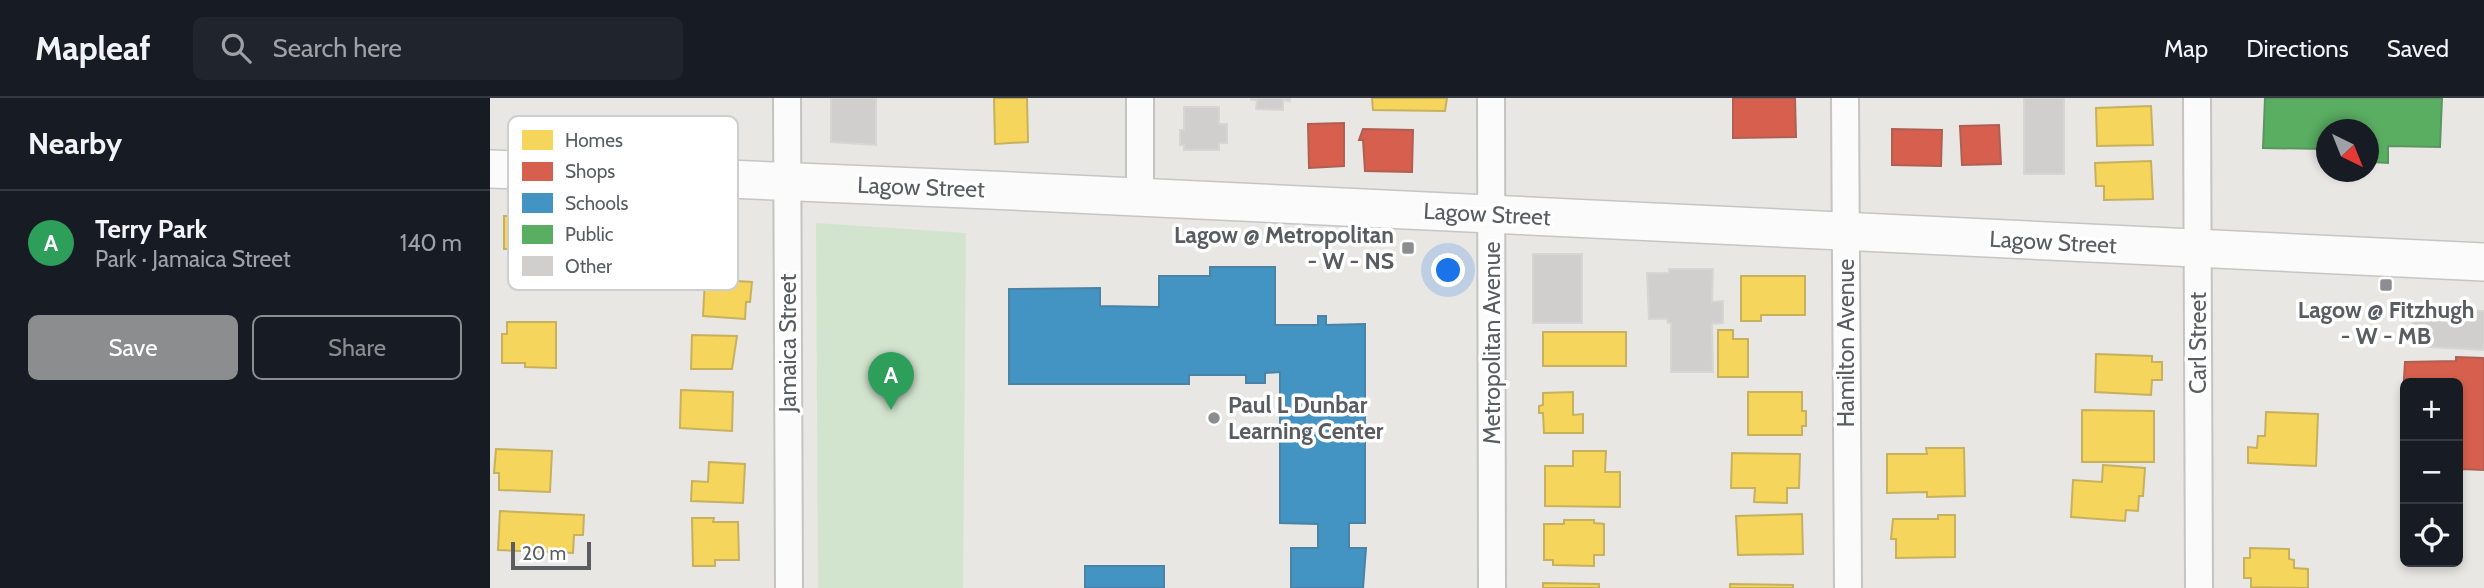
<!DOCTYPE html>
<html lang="en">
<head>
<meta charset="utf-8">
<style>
  body { margin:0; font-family:Cabin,sans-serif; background:#20242c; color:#f1f3f6 }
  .controls { position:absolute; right:21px; bottom:21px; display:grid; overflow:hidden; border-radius:10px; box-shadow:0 4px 10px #0003 }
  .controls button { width:63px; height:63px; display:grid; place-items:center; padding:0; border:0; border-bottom:2px solid #363941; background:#171b24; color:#f1f3f6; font:35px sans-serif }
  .compass { position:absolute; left:1826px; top:21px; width:63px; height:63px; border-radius:50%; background:#171b24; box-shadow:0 4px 10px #0003; rotate:137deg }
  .scale { position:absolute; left:21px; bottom:18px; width:80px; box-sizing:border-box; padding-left:7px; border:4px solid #595d61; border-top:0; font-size:19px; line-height:24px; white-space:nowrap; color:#595d61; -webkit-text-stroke:5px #fff; paint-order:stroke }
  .you { position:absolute; left:959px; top:173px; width:24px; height:24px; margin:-18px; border:5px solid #fff; border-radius:50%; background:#1a73e8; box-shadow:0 0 0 10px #1a73e833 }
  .badge { display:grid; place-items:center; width:46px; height:46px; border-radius:50%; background:#8b8d8e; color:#fff; font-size:23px; font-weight:700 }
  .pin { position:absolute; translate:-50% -58px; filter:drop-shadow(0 2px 4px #0008) }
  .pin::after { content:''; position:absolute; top:37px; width:24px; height:21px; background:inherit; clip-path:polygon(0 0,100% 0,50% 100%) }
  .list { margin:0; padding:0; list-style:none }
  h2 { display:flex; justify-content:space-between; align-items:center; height:91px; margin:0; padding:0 28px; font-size:30px }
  h2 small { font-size:23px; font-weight:400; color:#9ea1a6 }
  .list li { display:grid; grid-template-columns:46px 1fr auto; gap:21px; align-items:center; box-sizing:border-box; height:105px; padding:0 28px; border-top:2px solid #363941 }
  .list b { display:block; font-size:26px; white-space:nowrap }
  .list p { margin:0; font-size:23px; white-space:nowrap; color:#9ea1a6 }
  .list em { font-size:23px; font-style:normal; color:#9ea1a6 }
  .actions { display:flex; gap:14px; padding:21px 28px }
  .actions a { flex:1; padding:16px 0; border:2px solid #8b8d8e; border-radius:10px; text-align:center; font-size:24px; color:#8b8d8e }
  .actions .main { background:#8b8d8e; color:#fff }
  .icon { flex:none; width:38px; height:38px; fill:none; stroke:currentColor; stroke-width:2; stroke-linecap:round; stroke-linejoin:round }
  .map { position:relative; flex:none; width:1994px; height:490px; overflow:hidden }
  header { display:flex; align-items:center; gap:42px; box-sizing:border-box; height:98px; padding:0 35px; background:#171b24; border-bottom:2px solid #363941 }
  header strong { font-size:33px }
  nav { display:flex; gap:38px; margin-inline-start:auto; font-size:24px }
  .search { width:490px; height:63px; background:#20242c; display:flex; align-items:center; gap:18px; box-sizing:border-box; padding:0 24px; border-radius:10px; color:#9ea1a6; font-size:26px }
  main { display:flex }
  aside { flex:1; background:#171b24 }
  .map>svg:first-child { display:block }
  .green { fill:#d3e4ce }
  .homes { fill:#f6d55c; stroke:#c7b15e; stroke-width:2 }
  .shops { fill:#d6604d; stroke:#b05f53; stroke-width:2 }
  .schools { fill:#4393c3; stroke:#4a83a6; stroke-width:2 }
  .public { fill:#5aae61; stroke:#5a9661; stroke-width:2 }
  .building { fill:#d0cfcd; stroke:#d8d6d2; stroke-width:2 }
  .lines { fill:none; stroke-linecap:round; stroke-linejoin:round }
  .street-casing { stroke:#c3c4c3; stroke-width:30 }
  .secondary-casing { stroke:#c5c5c5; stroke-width:40 }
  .street { stroke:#fcfbfb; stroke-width:26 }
  .secondary { stroke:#fcfbfb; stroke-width:37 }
  .poi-dot { fill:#8b8d8e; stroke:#fff; stroke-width:2.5 }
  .labels { text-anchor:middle; stroke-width:7; stroke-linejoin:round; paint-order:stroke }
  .street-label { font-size:23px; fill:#595d61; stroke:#fff }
  .poi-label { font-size:23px; font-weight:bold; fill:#595d61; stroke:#fff; text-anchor:end }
  .key { fill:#fff; stroke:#cdced0; stroke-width:2 }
  .key-label { font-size:19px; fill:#595d61 }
</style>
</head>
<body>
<header>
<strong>Mapleaf</strong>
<div class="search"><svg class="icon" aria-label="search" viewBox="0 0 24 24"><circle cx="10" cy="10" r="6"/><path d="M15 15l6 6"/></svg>Search here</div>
<nav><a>Map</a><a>Directions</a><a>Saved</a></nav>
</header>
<main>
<aside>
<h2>Nearby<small></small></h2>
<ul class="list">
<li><span class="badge" style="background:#2e9e5b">A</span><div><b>Terry Park</b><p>Park · Jamaica Street</p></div><em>140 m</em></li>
</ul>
<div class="actions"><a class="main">Save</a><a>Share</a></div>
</aside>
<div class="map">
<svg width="1994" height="490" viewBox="0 0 1994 490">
  <rect width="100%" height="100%" fill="#e8e7e3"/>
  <path class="green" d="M326,125L476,135L473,490H328Z"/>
  <g class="homes">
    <path d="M504,0H537L538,44L505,46Z"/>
    <path d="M882,0H957L955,13L883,12Z"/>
    <path d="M1661,8L1663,47L1607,48L1606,10Z"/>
    <path d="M1661,63L1663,101L1614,102V88H1606L1605,65Z"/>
    <path d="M14,118H64V134L59,135V151H14Z"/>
    <path d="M1251,178H1315V217H1271V223H1251Z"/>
    <path d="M215,181L262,184L260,204H256L255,221L213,218Z"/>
    <path d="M17,224H66V270L35,269V265H12V236H17Z"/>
    <path d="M1228,232H1243V241H1258V279H1228Z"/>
    <rect x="1053" y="234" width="83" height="34"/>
    <path d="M202,237L247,238L242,271H201Z"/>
    <path d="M1606,256L1662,258V264H1672V282H1662L1661,297L1605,294Z"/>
    <path d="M191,292L243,294L242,333L190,330Z"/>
    <path d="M1083,294V317L1093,316V335H1054L1053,315H1049V308L1053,307V295Z"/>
    <path d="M1258,294H1312V313H1316V328H1312V337H1258Z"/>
    <path d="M1592,312L1664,313V364H1592Z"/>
    <path d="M1776,314L1828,316L1826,368L1758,365V349L1767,350L1768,338H1775Z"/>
    <path d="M1436,350H1474L1475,398L1437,399V394L1397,395V356H1437Z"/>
    <path d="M6,351L62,353L60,394L9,392V375H4Z"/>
    <path d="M1083,353H1116L1115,374H1130V409L1055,408V368H1083Z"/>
    <path d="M1242,355L1310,356L1309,390H1297V405L1264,404L1265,390H1241Z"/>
    <path d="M219,364L255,366L253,405L201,403L202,383L218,384Z"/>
    <path d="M1613,367L1655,370L1653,398H1649L1648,413L1636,412L1635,423L1581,419L1583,382L1612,384Z"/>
    <path d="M10,413L94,417L93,437H84L83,455L8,452Z"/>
    <path d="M1312,416L1313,456L1248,457L1246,418Z"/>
    <path d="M1448,417H1465V459L1406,460V441H1401L1403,421H1448Z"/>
    <path d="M202,420H224L223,424H248L249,462H225V468H203Z"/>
    <path d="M1074,422H1104V425L1114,426V457H1104V468L1063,467V462H1054V426H1074Z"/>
    <path d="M1760,450L1799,451V461L1804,462V470L1818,471V490L1761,489V480H1754V460H1760Z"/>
    <path d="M1053,485L1109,486V490H1053Z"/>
    <path d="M1240,486L1303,487V490H1240Z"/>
  </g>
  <g class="shops">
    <path d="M1243,0H1305L1306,39L1243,40Z"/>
    <path d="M854,25V68L819,70L818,26Z"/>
    <path d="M1509,27L1511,66L1472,67L1470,28Z"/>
    <path d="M873,31L923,32L922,74L875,73L873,42H869Z"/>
    <path d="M1402,31L1452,32L1451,68L1402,67Z"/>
    <path d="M1966,259L1993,260L1994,265V372L1971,371V379H1968V285H1915V315L1912,314L1915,264L1966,263Z"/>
  </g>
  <g class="schools">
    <path d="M720,169H785V227H828V218H836V227L875,226V425H859V450H876L873,490H801V450H828V426L790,425V274L775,275V285H756V277H699V286H519V191L610,190V208L669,209V178H720Z"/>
    <rect x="595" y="468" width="79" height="22"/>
  </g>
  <path class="public" d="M1775,0H1952L1950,49L1898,48V65L1882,64V53H1878V32H1836V51L1773,50Z"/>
  <g class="building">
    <path d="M341,0H386V47L341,44Z"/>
    <path d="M761,0H800V3L793,2V12L766,11L767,2H761Z"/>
    <rect x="1534" y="0" width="40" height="76"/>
    <path d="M694,9H729V26H737V45H729V52H694V47H690V32H694Z"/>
    <rect x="1043" y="156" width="49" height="69"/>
    <path d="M1179,171H1223L1222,204L1233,203V225L1222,226L1223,274H1181V225H1178L1177,221H1159L1157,175H1179Z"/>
    <path d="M1976,212L1994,213V252L1922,248L1923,218L1975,221Z"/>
  </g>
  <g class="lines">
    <g class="street-casing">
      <g id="street">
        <path d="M297,0L299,490"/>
        <path d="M650,0V99"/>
        <path d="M1001,0L1002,490"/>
        <path d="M1355,0L1358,490"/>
        <path d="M1707,0L1709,490"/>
      </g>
    </g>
    <g class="secondary-casing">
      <path id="secondary" d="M0,71L500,92L1994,164"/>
    </g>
    <use href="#street" class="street"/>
    <use href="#secondary" class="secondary"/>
  </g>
  <g class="poi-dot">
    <rect x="911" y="143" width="14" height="14" rx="3.5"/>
    <rect x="1889" y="180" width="14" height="14" rx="3.5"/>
    <circle cx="724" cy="320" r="7"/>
  </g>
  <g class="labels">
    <g class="street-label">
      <text transform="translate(431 89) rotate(2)" y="8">Lagow Street</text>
      <text transform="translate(997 116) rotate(3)" y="8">Lagow Street</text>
      <text transform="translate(1563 144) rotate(3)" y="8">Lagow Street</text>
      <text transform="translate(298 245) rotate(-90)" y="8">Jamaica Street</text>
      <text transform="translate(1002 245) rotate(-90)" y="8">Metropolitan Avenue</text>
      <text transform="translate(1356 245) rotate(-90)" y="8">Hamilton Avenue</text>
      <text transform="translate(1708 245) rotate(-90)" y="8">Carl Street</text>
    </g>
    <g class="poi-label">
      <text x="904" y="145">Lagow @ Metropolitan<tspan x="904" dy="26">- W - NS</tspan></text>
      <text x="1896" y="220" text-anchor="middle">Lagow @ Fitzhugh<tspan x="1896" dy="26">- W - MB</tspan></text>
      <text x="738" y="315" text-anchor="start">Paul L Dunbar<tspan x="738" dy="26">Learning Center</tspan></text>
    </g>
  </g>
  <rect x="18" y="18" width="230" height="174" rx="10" class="key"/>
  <rect x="32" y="32" width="31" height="20" fill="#f6d55c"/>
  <rect x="32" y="64" width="31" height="19" fill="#d6604d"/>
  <rect x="32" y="95" width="31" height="20" fill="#4393c3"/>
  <rect x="32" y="127" width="31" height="19" fill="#5aae61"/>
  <rect x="32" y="158" width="31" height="20" fill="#d0cfcd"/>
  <g class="key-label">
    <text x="75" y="49">Homes</text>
    <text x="75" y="80">Shops</text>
    <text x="75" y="112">Schools</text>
    <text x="75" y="143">Public</text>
    <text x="75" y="175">Other</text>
  </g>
</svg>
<div class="controls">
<button>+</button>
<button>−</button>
<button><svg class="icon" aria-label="locate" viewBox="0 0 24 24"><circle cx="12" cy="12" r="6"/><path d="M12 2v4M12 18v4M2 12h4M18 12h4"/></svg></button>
</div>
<svg class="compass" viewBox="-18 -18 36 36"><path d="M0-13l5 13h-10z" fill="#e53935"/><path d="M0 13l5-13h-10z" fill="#9ea1a6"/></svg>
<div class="scale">20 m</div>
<div class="you"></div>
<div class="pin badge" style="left:401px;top:312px;background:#2e9e5b">A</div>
</div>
</main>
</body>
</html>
